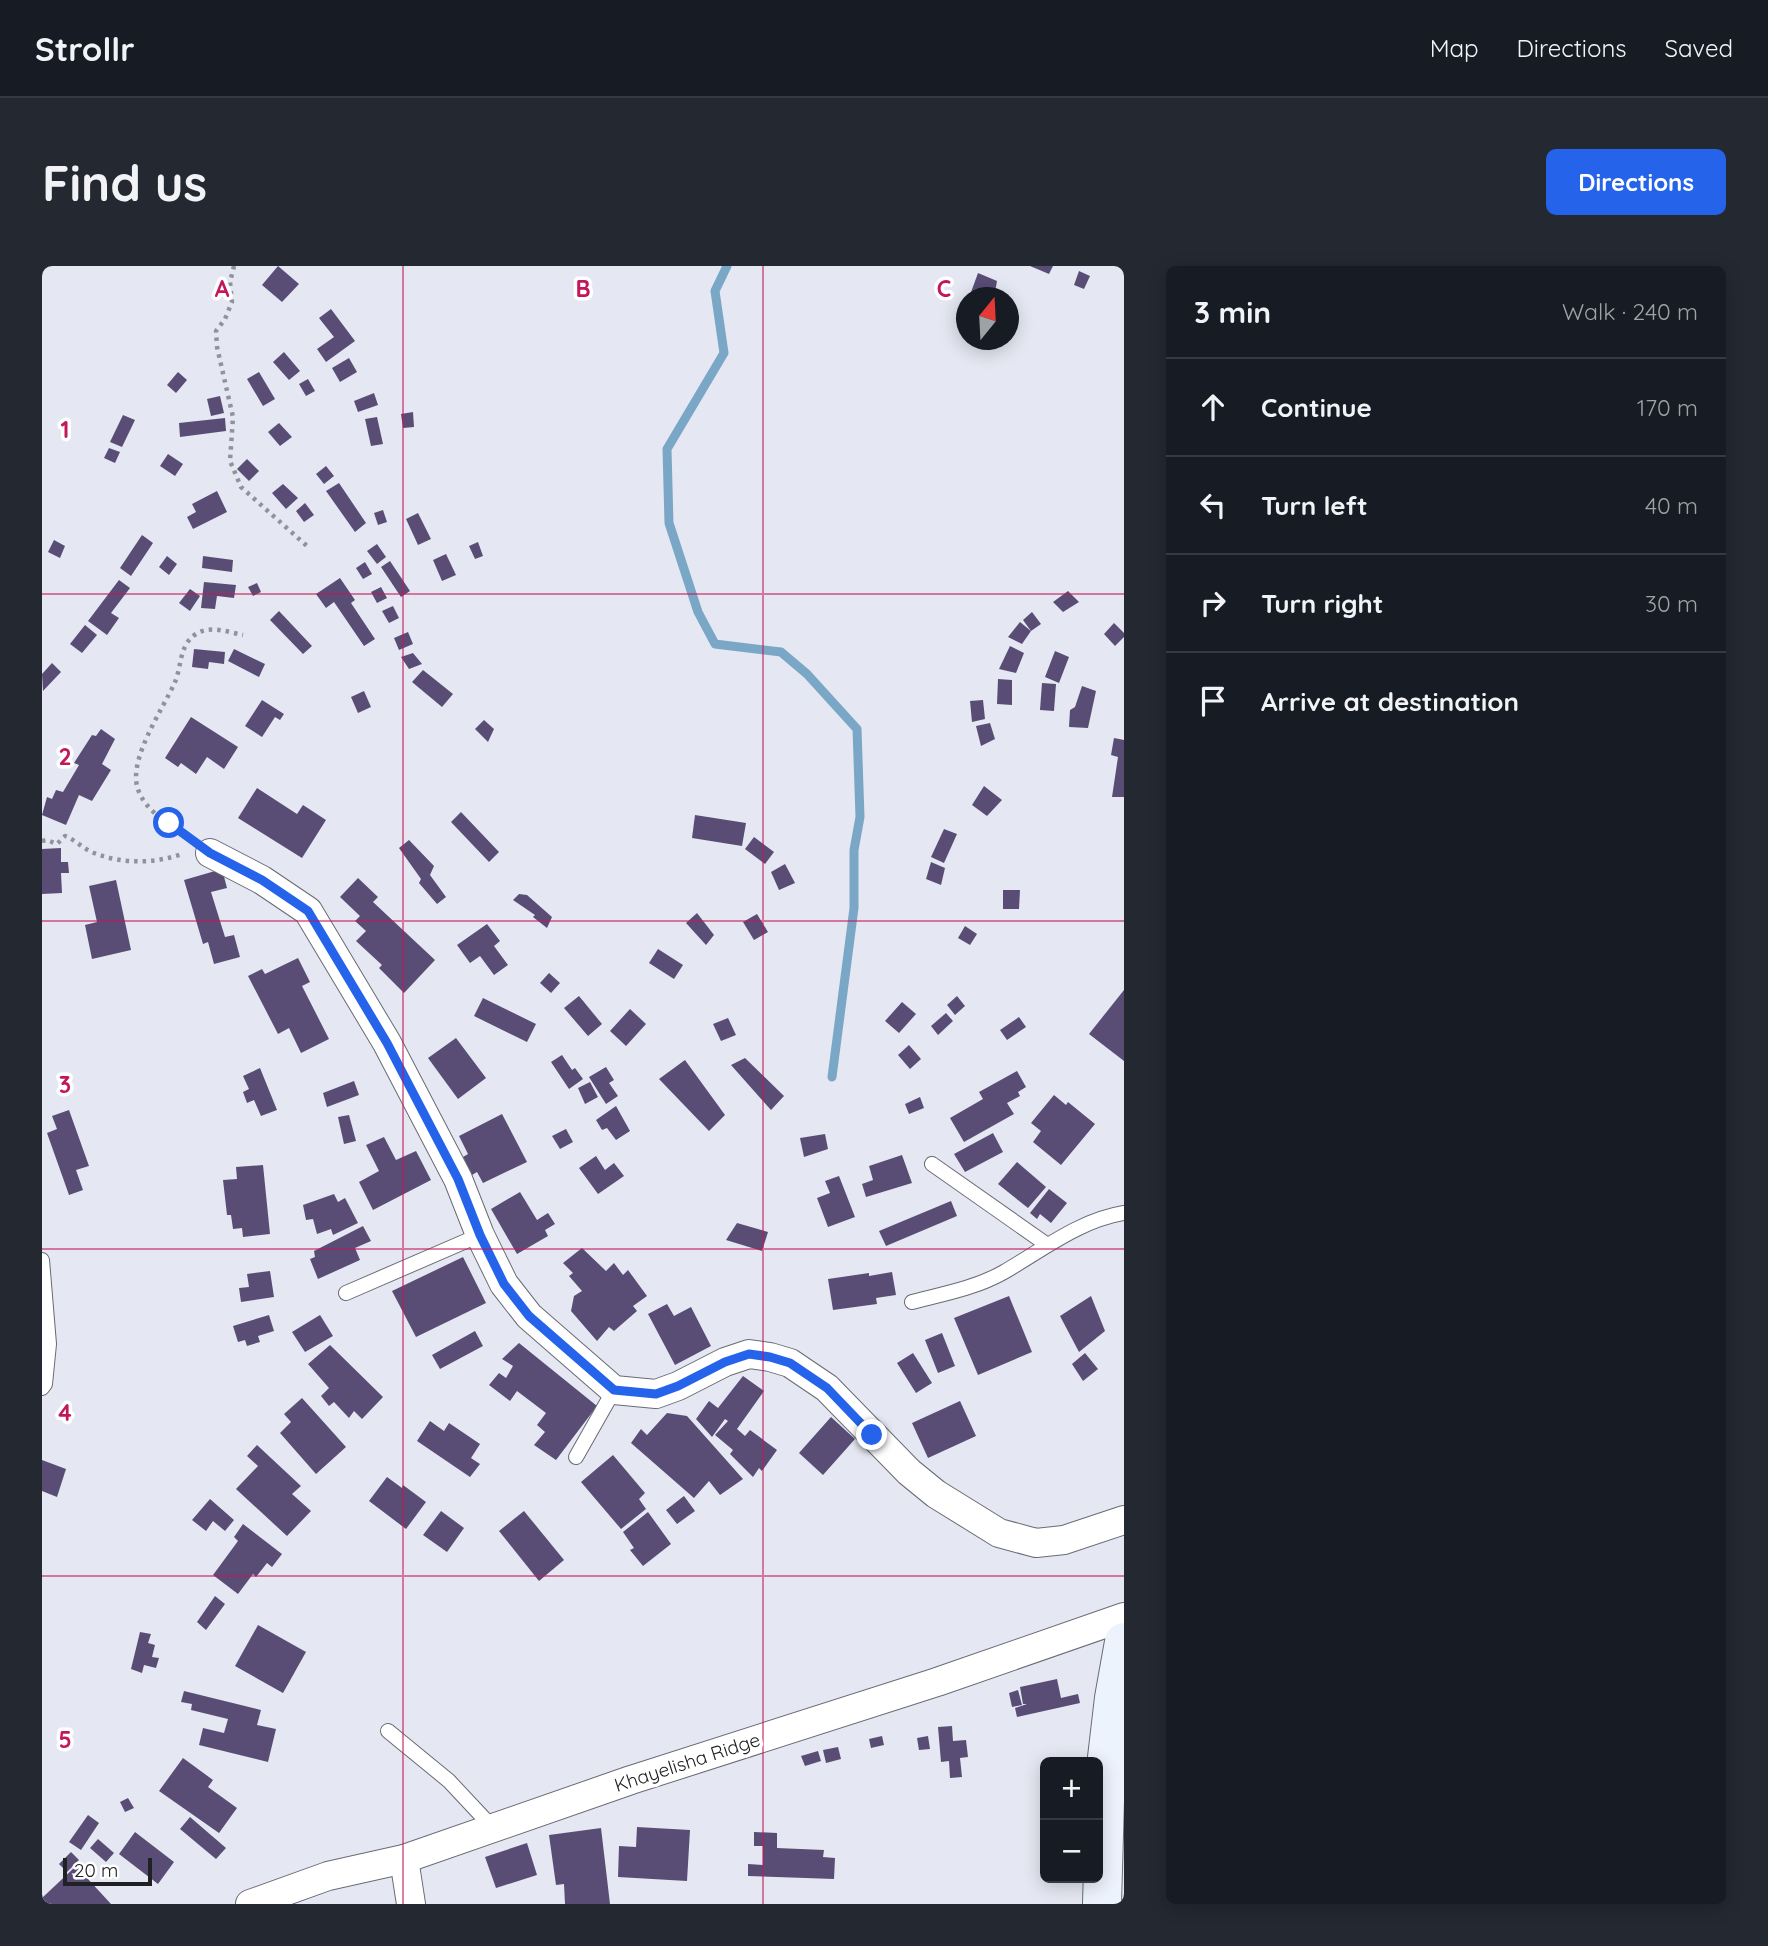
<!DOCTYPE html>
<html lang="en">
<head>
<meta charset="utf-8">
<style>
  body { margin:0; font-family:Quicksand,sans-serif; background:#242831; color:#f1f3f6 }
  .controls { position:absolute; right:21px; bottom:21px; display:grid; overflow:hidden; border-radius:10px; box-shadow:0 4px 18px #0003 }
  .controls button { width:63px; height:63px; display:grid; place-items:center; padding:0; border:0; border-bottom:2px solid #363941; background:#171b24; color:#f1f3f6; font:35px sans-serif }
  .compass { position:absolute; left:914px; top:21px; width:63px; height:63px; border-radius:50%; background:#171b24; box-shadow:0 4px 18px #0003; rotate:18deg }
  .scale { position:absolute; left:21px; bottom:18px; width:89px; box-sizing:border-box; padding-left:7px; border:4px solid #202124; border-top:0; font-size:19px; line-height:24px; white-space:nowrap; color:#202124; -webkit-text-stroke:5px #fff; paint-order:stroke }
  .stop { position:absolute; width:21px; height:21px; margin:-16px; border:5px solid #2563eb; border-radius:50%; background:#fff }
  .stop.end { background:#2563eb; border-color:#fff; box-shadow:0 2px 7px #0008 }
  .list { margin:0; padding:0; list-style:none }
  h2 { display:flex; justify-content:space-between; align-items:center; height:91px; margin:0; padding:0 28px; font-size:30px }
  h2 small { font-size:23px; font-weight:400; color:#9ea1a6 }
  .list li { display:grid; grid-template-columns:46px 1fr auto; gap:21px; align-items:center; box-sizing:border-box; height:98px; padding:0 28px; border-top:2px solid #363941 }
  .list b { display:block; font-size:26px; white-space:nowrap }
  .list em { font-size:23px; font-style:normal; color:#9ea1a6 }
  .icon { flex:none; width:38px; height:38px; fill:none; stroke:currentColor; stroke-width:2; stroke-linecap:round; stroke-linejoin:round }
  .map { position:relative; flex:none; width:1082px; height:1638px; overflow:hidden; border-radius:10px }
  header { display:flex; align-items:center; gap:42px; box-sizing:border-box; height:98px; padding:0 35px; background:#171b24; border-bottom:2px solid #363941 }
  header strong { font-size:33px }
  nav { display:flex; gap:38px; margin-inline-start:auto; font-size:24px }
  .intro { display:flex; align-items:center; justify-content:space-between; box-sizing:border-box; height:168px; padding:0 42px }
  h1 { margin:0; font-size:49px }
  .button { padding:18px 32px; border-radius:10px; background:#2563eb; color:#fff; font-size:24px; font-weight:700 }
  main { display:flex; gap:42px; padding:0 42px }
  aside { flex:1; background:#171b24; border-radius:10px; box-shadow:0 4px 18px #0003 }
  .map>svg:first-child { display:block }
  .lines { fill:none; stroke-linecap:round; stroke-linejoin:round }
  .stream { stroke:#7aa7c6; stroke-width:9 }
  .building { fill:#594d76 }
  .lane-casing { stroke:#696b74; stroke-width:16 }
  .street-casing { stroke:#696b74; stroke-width:30 }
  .secondary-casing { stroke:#696b74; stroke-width:40 }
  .path { stroke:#90939a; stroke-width:4.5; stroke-dasharray:3.5 5; stroke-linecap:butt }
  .lane { stroke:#fff; stroke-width:14 }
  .street { stroke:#fff; stroke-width:28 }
  .secondary { stroke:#edf3fd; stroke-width:38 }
  .route { stroke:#2563eb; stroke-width:9 }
  .grid { fill:none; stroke:#c2185b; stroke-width:2; stroke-opacity:0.55 }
  .labels { text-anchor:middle; stroke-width:7; stroke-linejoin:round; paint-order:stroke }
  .street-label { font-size:19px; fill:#202124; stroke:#fff }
  .grid-label { font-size:23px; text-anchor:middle; font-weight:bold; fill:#c2185b; stroke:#fff; stroke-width:7; stroke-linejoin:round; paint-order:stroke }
</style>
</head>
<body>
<header>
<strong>Strollr</strong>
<nav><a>Map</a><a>Directions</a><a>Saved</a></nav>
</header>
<div class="intro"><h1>Find us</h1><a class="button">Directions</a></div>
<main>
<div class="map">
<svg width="1082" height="1638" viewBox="0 0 1082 1638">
  <rect width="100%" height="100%" fill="#e5e8f2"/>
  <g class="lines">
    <path class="stream" d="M685,0L673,25L682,87L625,183L627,257L656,346L673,378L739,386L765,408L815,463L818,551L812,584V642L790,811"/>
  </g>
  <g class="building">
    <path d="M236,0L257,18L240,36L220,19Z"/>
    <path d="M988,0H1011L1007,8Z"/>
    <path d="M1037,5L1048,10L1042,23L1032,19Z"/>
    <path d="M936,7L955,15L952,32H933L928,29Z"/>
    <path d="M289,43L313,75L284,96L275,83L292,71L277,52Z"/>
    <path d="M242,86L258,105L247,114L231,96Z"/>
    <path d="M307,92L315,106L298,116L290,102Z"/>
    <path d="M136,106L145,114L134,127L125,119Z"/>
    <path d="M217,106L233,133L221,140L205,113Z"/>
    <path d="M266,113L273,125L264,130L257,118Z"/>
    <path d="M332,127L336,139L316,146L312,135Z"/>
    <path d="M178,130L182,147L169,150L165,133Z"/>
    <path d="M371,146L372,161L361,162L359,148Z"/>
    <path d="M81,149L93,154L80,181L68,176Z"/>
    <path d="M335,151L341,178L329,180L323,153Z"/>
    <path d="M183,152L184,165L138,171L137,157Z"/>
    <path d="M237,157L250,171L238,180L226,166Z"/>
    <path d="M67,182L78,186L73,197L62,192Z"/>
    <path d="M126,188L141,198L133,210L118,200Z"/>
    <path d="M205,193L217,205L207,215L195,203Z"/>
    <path d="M284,200L292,210L282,218L274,208Z"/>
    <path d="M297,217L324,257L313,266L284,225Z"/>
    <path d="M241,218L256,232L244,243L230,227Z"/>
    <path d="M175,225L185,246L151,263L145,251L154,246L150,238Z"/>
    <path d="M263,237L272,249L262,256L254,245Z"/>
    <path d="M341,244L345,256L336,259L332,247Z"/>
    <path d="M376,247L389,273L376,279L364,253Z"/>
    <path d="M100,269L111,277L89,310L78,302Z"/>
    <path d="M12,274L23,280L18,292L6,286Z"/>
    <path d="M436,276L441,290L433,293L427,280Z"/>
    <path d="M335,278L344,291L335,298L325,285Z"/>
    <path d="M404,288L414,309L400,315L391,294Z"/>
    <path d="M125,290L135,298L127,309L117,301Z"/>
    <path d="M161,290L191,294L190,306L160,302Z"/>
    <path d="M348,295L368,325L359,331L339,301Z"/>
    <path d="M323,296L330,308L321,313L314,302Z"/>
    <path d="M298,312L313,334L309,337L333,373L322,380L292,336L284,342L274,328Z"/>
    <path d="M77,314L88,322L69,347L77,352L65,369L46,355Z"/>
    <path d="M162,316L194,319L192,332L175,330L173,343L159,342Z"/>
    <path d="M215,317L219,326L211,330L206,321Z"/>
    <path d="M339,321L345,332L335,337L329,326Z"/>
    <path d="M148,323L158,330L148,345L137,337Z"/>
    <path d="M1026,325L1037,336L1021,346L1011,336Z"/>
    <path d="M351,340L357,352L347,357L340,345Z"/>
    <path d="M237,345L270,380L261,388L228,354Z"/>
    <path d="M990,346L999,358L989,365L981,354Z"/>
    <path d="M978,356L989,365L980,378L966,371Z"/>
    <path d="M1072,357L1082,367V371L1073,380L1062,368Z"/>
    <path d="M43,359L55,369L40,387L28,378Z"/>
    <path d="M366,366L371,378L357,384L352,372Z"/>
    <path d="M968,380L982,387L974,407L957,403Z"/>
    <path d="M152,383L183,386L182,398L167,396L166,403L150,401Z"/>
    <path d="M192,383L223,398L217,411L186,395Z"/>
    <path d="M1013,385L1027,391L1017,417L1003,411Z"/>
    <path d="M371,387L380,398L367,403L359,391Z"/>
    <path d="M10,397L19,406L1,425L0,408Z"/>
    <path d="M381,404L411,428L400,441L370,416Z"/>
    <path d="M956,413L970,414V439L955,438Z"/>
    <path d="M1000,417L1014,418L1012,445L998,444Z"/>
    <path d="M1040,420L1054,425L1046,462L1027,461L1028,444L1033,441Z"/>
    <path d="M322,425L329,441L316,447L309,431Z"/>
    <path d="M220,434L242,448L238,454L233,451L220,471L203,460Z"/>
    <path d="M941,434L943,453L930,456L928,435Z"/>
    <path d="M149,451L196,481L182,503L165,491L154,508L139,497L136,501L123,492Z"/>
    <path d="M442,454L452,463L446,476L433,463Z"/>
    <path d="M948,457L953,473L939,480L934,460Z"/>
    <path d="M59,463L73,473L60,498L69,504L50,535L37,529L24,559L0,549L5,531L10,533L14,524L21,526L37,499L32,497L50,469L54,470Z"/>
    <path d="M1072,472L1082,474V531H1070L1076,491L1069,489Z"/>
    <path d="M942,520L960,534L945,550L930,539Z"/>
    <path d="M215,522L255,548L261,539L284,554L260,592L196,552Z"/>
    <path d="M419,546L457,586L447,596L409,556Z"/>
    <path d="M653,549L704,557L700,580L650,572Z"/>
    <path d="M902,563L915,568L902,597L889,591Z"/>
    <path d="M712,571L732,586L723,598L703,583Z"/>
    <path d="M367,574L392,600L388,609L404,631L395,638L377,617L379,613L357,582Z"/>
    <path d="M19,582V596H26L27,607H19L20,627L0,628V583Z"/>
    <path d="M889,596L903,602L899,619L884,613Z"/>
    <path d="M743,598L753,617L737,624L729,606Z"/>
    <path d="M180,603L185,622L169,626L183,671L192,669L198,691L172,698L166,676L161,678L142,614Z"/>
    <path d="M316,612L336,631L331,636L393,694L362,727L337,702L340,699L314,675L324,665L313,655L318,650L298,631Z"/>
    <path d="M74,614L89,684L50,693L43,659L55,656L47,620Z"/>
    <path d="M961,624H978L977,643H961Z"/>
    <path d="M477,628L485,629L510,651L505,662L491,651L493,649L471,634Z"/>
    <path d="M655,647L672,669L664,679L644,657Z"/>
    <path d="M715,648L726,666L712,674L701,656Z"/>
    <path d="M445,658L458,675L452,680L466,699L452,709L438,690L428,697L415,679Z"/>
    <path d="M923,660L935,668L928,679L916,672Z"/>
    <path d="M616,683L641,699L632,713L607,697Z"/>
    <path d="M256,692L268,716L260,720L287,773L259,787L247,762L236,768L206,710L220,703L223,708Z"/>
    <path d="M507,707L518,717L509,727L498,717Z"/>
    <path d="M1082,724V795L1047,768Z"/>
    <path d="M537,730L560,758L546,770L522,742Z"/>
    <path d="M915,730L923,740L913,749L905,739Z"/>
    <path d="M441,732L494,758L485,776L432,750Z"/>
    <path d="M860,736L874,748L857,767L843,755Z"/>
    <path d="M588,743L604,758L584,780L568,765Z"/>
    <path d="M904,747L911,755L896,769L889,760Z"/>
    <path d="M977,751L984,761L965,774L958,764Z"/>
    <path d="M686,752L694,769L679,775L671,758Z"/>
    <path d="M414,772L444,812L416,833L386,792Z"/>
    <path d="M867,779L879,793L868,803L856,789Z"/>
    <path d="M520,789L530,804L533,802L541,813L527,823L509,796Z"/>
    <path d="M703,792L742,830L729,844L689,799Z"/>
    <path d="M643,794L683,849L667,865L617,813Z"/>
    <path d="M564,801L572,814L567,817L576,830L564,838L547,811Z"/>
    <path d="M218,802L235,844L219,850L212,834L205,837L201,826L207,823L201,810Z"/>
    <path d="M975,805L984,821L976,826L978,830L965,837L972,848L922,876L908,852L941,833L937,826Z"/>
    <path d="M312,815L317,829L285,841L281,827Z"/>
    <path d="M548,816L556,831L543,838L536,822Z"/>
    <path d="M1012,829L1024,839L1026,836L1053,858L1019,899L991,876L999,865L989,857Z"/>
    <path d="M878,831L882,842L867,848L863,838Z"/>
    <path d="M574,840L588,865L574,874L565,862L560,864L554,854Z"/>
    <path d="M27,844L47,900L34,904L41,924L27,929L5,867L15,863L10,850Z"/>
    <path d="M460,848L485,896L441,917L435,906L430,909L421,891L426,888L417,870Z"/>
    <path d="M307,849L314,875L302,878L296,851Z"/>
    <path d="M524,863L531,876L518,883L510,870Z"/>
    <path d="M951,867L961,886L923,906L912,888Z"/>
    <path d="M783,868L786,883L762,891L758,872Z"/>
    <path d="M342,871L354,894L374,885L389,914L331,944L317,916L337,905L324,879Z"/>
    <path d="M860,889L870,917L824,931L820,918L831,914L827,900Z"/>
    <path d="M554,890L563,904L572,897L582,910L556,928L537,902Z"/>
    <path d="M975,896L1004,921L986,942L956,918Z"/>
    <path d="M221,899L228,968L201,971L200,962L191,963L189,949H185L181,914L195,913L194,901Z"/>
    <path d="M797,910L813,951L786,961L775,932L788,927L783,915Z"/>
    <path d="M1007,923L1025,937L1009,957L998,948L995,953L988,947Z"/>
    <path d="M478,926L495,954L506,947L513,958L503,964L506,970L475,988L449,943Z"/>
    <path d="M292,928L296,936L303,932L316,957L291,969L289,963L275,968L271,953L264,954L261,939Z"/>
    <path d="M909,935L915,950L844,980L837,965Z"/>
    <path d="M695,957L726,966L720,985L684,974Z"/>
    <path d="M321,960L329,975L313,982L318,994L276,1013L268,993L273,991L272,985Z"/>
    <path d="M540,982L564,1005L572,997L581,1009L586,1004L605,1030L591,1040L595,1045L572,1065L567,1061L555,1075L529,1045L532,1030L540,1025L527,1010L531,1007L521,997Z"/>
    <path d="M421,991L444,1037L374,1071L350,1025Z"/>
    <path d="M228,1005L232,1031L199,1036L197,1022L207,1021L205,1008Z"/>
    <path d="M850,1006L854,1029L834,1032L835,1038L791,1044L786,1013L827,1007V1010Z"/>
    <path d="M967,1030L990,1086L936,1109L912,1052Z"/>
    <path d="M1049,1030L1063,1065L1037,1086L1018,1050Z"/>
    <path d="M625,1038L632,1050L649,1041L669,1080L633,1099L606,1048Z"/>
    <path d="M227,1049L232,1065L216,1070L218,1076L205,1080L203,1074L196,1076L191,1060Z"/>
    <path d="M278,1049L291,1070L263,1086L250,1066Z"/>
    <path d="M433,1065L441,1080L398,1103L390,1089Z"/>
    <path d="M900,1067L913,1100L896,1107L883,1074Z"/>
    <path d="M477,1077L555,1140L514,1194L492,1179L503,1166L495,1159L504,1147L475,1125L468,1135L447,1119L457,1107L464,1112L471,1100L460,1093Z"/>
    <path d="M288,1079L341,1131L320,1153L312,1145L307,1152L292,1136L287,1140L279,1130L287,1122L266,1098Z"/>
    <path d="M871,1087L890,1117L874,1127L855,1097Z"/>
    <path d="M1043,1087L1056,1103L1041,1115L1030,1098Z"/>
    <path d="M701,1110L722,1125L695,1163L703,1170L708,1164L735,1184L720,1205L717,1202L711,1211L688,1188L691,1184L673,1169L686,1155L683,1153L670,1171L654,1153L667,1135L676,1142Z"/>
    <path d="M260,1132L304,1181L274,1208L238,1167L249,1156L242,1148Z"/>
    <path d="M918,1135L934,1170L886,1192L870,1157Z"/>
    <path d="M625,1147L645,1150L701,1213L678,1229L667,1215L652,1232L589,1177L599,1163L605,1169Z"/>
    <path d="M789,1151L813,1173L781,1209L757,1187Z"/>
    <path d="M388,1155L402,1165L407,1157L438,1178L429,1192L438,1198L428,1211L375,1175Z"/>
    <path d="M215,1179L259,1220L250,1228L269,1245L245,1270L194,1223L216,1200L205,1190Z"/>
    <path d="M571,1189L603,1227L597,1233L604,1243L579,1263L539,1216Z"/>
    <path d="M0,1194L24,1203L15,1231L0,1225Z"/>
    <path d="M345,1211L360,1222L361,1219L384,1236L364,1263L327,1235Z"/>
    <path d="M642,1230L653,1245L635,1258L624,1244Z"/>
    <path d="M168,1233L192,1254L183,1265L171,1255L164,1265L150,1254Z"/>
    <path d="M399,1245L422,1262L405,1286L381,1269Z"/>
    <path d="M482,1245L522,1294L497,1315L457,1265Z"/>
    <path d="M606,1246L629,1278L601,1300L588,1284L592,1282L581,1266Z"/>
    <path d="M201,1258L240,1288L230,1301L225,1297L214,1311L211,1308L196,1328L171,1309L196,1275L192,1271Z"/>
    <path d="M173,1330L183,1338L164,1364L155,1356Z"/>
    <path d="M216,1359L264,1386L241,1427L193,1400Z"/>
    <path d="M98,1366L109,1368L106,1377L113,1379L110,1391L117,1392L114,1402L102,1399L100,1407L89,1403Z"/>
    <path d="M1015,1413L1019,1432L1036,1428L1038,1437L975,1451L973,1442L985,1438H981L978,1421Z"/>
    <path d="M976,1424L980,1439L970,1441L967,1427Z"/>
    <path d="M142,1425L219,1444L215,1459L234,1463L226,1496L157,1479L161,1462L182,1467L186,1453L149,1444L150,1438L139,1436Z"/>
    <path d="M910,1460L911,1475L924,1474L926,1491L918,1492L920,1511L908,1512L907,1495L899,1496L896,1461Z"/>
    <path d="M840,1470L842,1479L829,1482L827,1473Z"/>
    <path d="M886,1470L888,1483L877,1484L875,1472Z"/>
    <path d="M796,1481L799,1493L784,1497L781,1484Z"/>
    <path d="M776,1485L779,1495L763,1500L759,1490Z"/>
    <path d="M141,1492L171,1514L166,1521L195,1542L177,1567L117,1525Z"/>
    <path d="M86,1532L92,1542L83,1546L78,1536Z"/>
    <path d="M46,1549L57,1557L39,1584L27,1576Z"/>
    <path d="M148,1551L184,1582L174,1593L138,1563Z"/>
    <path d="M595,1561L648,1564L645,1615L576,1611L577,1580L594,1581Z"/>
    <path d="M559,1562L568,1638H523L522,1618L514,1619L507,1569Z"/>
    <path d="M93,1566L132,1596L116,1618L77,1588Z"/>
    <path d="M712,1566L735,1567V1582L782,1584L781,1591L793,1592L792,1613L706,1610V1598L721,1599V1580H712Z"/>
    <path d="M56,1573L72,1587L64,1596L48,1582Z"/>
    <path d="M485,1577L495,1609L454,1622L443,1591Z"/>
    <path d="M29,1586L37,1594L25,1606L17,1598Z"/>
    <path d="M34,1600L69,1638H0V1632Z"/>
  </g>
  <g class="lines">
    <g class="lane-casing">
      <g id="lane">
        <path d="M890,898L1004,978"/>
        <path d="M0,994L7,1078L3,1118L0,1122"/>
        <path d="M304,1027L438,969"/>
        <path d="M870,1036C901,1028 934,1022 962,1006C1000,984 1038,954 1082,947"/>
        <path d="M534,1191L572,1124"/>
        <path d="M346,1465L407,1515L451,1562"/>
      </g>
    </g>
    <g class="street-casing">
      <g id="street">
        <path d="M168,587L220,614L266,645L345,777L416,913L438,969L462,1018L487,1050L572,1124L614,1128L636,1120L683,1096L707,1088L728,1091L748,1097L785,1122L867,1206L894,1228L957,1267L994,1277L1022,1274L1082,1254"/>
        <path d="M362,1593L369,1638"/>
        <path d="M208,1638L286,1610L362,1593L589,1514L895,1416L1082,1351"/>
      </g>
    </g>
    <g class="secondary-casing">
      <path id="secondary" d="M1060,1638L1064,1500L1072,1432L1082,1376"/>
    </g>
    <g class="path">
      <path d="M192,0L188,16L190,36L183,53L174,65L175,81L191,151L188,195L199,221L265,280"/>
      <path d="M147,572C128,559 101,544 95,520C88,490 121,443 133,416C140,399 137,379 154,368C168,359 186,366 201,369"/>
      <path d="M0,575L5,574L15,578L23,570C34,574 41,583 52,587C80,598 111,598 140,588"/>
    </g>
    <use href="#lane" class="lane"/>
    <use href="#street" class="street"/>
    <use href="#secondary" class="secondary"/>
  </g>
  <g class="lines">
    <path class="route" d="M127,557L168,587L220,614L266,645L345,777L416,913L438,969L462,1018L487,1050L572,1124L614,1128L636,1120L683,1096L707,1088L728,1091L748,1097L785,1122L830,1169"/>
  </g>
  <path class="grid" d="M361,0V1638M721,0V1638M0,328H1082M0,655H1082M0,983H1082M0,1310H1082"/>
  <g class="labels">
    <g class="street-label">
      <text transform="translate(645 1496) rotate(-18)" y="7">Khayelisha Ridge</text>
    </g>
  </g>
  <g class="grid-label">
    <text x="180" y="31">A</text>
    <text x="541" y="31">B</text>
    <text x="902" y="31">C</text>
    <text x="23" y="172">1</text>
    <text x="23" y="499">2</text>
    <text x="23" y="827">3</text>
    <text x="23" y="1155">4</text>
    <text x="23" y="1482">5</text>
  </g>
</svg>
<div class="controls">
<button>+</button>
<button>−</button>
</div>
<svg class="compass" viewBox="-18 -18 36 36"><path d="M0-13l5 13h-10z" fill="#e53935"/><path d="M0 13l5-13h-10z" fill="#9ea1a6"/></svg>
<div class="scale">20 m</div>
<div class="stop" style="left:127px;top:557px"></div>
<div class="stop end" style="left:830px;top:1169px"></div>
</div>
<aside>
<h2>3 min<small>Walk · 240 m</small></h2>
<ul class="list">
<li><svg class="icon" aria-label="ahead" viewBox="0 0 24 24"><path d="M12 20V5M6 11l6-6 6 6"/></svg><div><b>Continue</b></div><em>170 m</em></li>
<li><svg class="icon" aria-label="left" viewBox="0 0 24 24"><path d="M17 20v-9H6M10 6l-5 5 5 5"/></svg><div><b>Turn left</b></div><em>40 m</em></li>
<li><svg class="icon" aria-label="right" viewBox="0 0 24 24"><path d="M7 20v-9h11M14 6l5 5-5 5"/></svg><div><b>Turn right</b></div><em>30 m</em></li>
<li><svg class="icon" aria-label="arrive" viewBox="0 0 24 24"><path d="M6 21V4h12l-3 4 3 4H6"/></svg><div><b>Arrive at destination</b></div></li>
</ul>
</aside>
</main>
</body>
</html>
